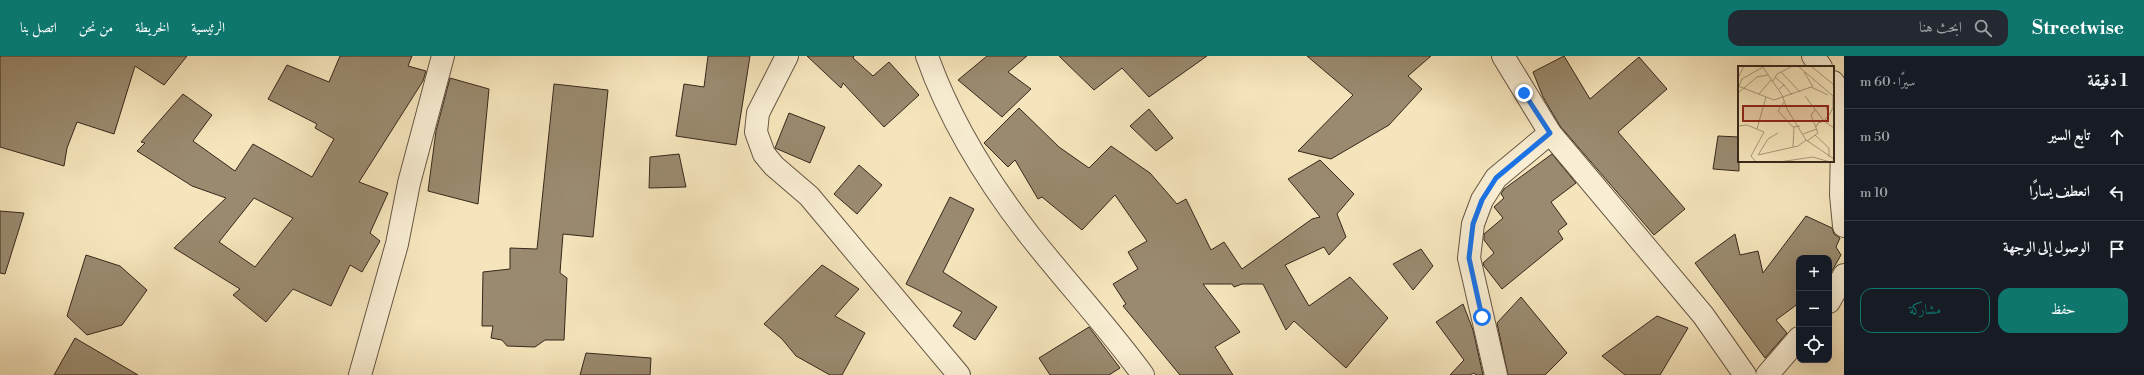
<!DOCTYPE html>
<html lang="ar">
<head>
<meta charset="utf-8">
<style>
  body { margin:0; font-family:"Libre Bodoni",Amiri,serif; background:#242831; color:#f1f3f6; direction:rtl }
  .controls { position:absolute; right:12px; bottom:12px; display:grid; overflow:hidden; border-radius:8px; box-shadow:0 4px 16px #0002 }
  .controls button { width:36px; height:36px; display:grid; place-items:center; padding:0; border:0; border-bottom:1px solid #363941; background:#171b24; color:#f1f3f6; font:20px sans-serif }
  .stop { position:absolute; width:12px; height:12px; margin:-9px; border:3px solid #1a73e8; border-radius:50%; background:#fff }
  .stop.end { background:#1a73e8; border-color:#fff; box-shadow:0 1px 4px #0008 }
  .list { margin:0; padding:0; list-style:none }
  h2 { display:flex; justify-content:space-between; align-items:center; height:52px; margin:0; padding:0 16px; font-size:17px }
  h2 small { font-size:13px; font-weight:400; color:#9ea1a6 }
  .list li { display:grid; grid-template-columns:26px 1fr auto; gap:12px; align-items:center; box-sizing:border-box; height:56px; padding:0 16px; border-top:1px solid #363941 }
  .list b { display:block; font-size:15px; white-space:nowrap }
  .list em { font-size:13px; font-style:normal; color:#9ea1a6 }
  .actions { display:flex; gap:8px; padding:12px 16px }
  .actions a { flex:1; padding:9px 0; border:1px solid #0f766e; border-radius:12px; text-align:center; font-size:14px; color:#0f766e }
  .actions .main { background:#0f766e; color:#fff }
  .icon { flex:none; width:22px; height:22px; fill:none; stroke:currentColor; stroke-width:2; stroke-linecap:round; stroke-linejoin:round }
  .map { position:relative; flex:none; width:1844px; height:319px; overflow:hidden; direction:ltr }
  header { display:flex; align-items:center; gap:24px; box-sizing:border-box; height:56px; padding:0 20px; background:#0f766e; color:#fff }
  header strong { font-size:19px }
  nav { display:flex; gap:22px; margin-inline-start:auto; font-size:14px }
  .search { width:280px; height:36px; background:#242831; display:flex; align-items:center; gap:10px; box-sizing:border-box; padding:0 14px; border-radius:12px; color:#9ea1a6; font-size:15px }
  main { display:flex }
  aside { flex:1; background:#171b24 }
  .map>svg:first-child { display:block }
  .building { fill:#9a8a6f; stroke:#37281c; fill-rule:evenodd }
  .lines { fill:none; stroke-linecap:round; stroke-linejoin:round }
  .minor-casing { stroke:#675744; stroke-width:24 }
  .minor { stroke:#f9eed3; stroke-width:22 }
  .route { stroke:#1a73e8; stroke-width:5 }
  .inset-road { fill:none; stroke:#aa997c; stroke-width:1 }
  .view { fill:#8f2418; fill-opacity:0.15; stroke:#8f2418; stroke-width:2 }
  .inset-edge { fill:none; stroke:#37281c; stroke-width:2 }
</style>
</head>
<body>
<header>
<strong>Streetwise</strong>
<div class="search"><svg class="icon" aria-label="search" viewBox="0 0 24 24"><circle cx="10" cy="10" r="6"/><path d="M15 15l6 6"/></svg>ابحث هنا</div>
<nav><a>الرئيسية</a><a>الخريطة</a><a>من نحن</a><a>اتصل بنا</a></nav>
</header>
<main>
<aside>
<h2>1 دقيقة<small>سيرًا · 60 m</small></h2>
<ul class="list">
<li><svg class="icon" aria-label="ahead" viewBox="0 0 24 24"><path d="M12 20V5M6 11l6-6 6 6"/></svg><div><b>تابع السير</b></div><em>50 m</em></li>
<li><svg class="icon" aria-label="left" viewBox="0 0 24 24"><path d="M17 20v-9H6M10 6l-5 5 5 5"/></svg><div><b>انعطف يسارًا</b></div><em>10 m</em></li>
<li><svg class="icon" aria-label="arrive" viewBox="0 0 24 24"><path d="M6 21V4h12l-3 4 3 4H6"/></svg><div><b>الوصول إلى الوجهة</b></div></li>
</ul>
<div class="actions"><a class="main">حفظ</a><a>مشاركة</a></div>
</aside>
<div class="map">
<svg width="1844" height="319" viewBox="0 0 1844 319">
  <rect width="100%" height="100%" fill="#f6e5bc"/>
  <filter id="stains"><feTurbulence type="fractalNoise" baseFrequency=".005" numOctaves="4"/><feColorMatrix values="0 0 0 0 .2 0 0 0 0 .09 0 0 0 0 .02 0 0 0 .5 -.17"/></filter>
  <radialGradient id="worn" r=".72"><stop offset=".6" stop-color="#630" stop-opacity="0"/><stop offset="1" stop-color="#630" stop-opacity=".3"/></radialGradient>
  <g class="building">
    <path d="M0,0H187L164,29L135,10L114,78L77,66L67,92L64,110L0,91Z"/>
    <path d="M340,0H412L408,10L426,15L423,25L359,126L388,137L370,177L380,185L362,216L350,209L331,250L293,233L266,266L233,239L240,233L174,192L226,142L192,130L137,95L145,87L141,86L183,38L212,59L193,85L235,115L253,88L312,121L334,83L315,72L317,68L268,43L287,9L329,26ZM254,142L293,162L255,211L219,186Z"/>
    <path d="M708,0H750L736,89L676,80L684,28L704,31Z"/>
    <path d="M807,0H854L853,2L873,20L889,6L919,39L884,71L843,27L841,32Z"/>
    <path d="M987,0H1027L1008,16L1031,33L1002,61L958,24Z"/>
    <path d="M1059,0H1207L1149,41L1122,12L1094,34Z"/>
    <path d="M1307,0H1431L1408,20L1422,33L1389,69L1331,103L1298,95L1353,39Z"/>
    <path d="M1564,0L1590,43L1639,1L1667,33L1618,76L1685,153L1654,179L1560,70L1543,41L1533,16Z"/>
    <path d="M450,22L489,33L478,148L428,135L436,75Z"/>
    <path d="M554,28L608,34L593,181L563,178L560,217L567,222L564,284H545L535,291L507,290L502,284L491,282L493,270H482L483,216L510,213V192L537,193Z"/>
    <path d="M1019,52L1059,91L1089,112L1111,90L1150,117L1177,148L1186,143L1211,194L1224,186L1242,213L1312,163L1320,161L1288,123L1320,104L1354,138L1337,158L1346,181L1329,199L1324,191L1285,209L1309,250L1350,221L1388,262L1346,312L1294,265L1286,274L1263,228H1242L1234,231L1232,228H1203L1240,276L1215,291L1233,319H1180L1123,250L1126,248L1113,228L1138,213L1128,196L1147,185L1115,139L1082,174L1042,141L1038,143L1015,104L1008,111L984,87Z"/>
    <path d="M1149,53L1173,82L1156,95L1130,70Z"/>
    <path d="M789,57L825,71L810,107L775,92Z"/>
    <path d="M1718,80L1739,81V115L1713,113Z"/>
    <path d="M679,98L686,131L649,132L650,101Z"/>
    <path d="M1552,98L1576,127L1551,146L1567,168L1558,175L1563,183L1502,233L1484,210L1483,207L1494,197L1484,184V178L1503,162L1494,151L1504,142L1501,138L1504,133Z"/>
    <path d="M859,109L882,129L857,158L834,138Z"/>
    <path d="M950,141L974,153L943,216L997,251L975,284L953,270L962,256L906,228Z"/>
    <path d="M0,155L24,157L5,218L0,217Z"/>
    <path d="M1806,160L1832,172L1834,178L1840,182L1836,191L1841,199L1829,220V202H1799V247L1776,264L1787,277L1765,302L1695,207L1735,178L1740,199L1758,195L1763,217Z"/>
    <path d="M1421,193L1433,210L1413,234L1393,208Z"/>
    <path d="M86,199L120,210L147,234L122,269L87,279L67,260Z"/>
    <path d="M822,209L859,233L835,260L865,277L842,319H830L796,300L782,283L764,268Z"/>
    <path d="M1521,241L1567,297L1545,319H1508L1497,267Z"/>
    <path d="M1463,248L1473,274L1483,319H1476L1474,317L1470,319H1450L1464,304L1436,266Z"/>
    <path d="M1657,260L1688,272L1660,319H1625L1602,300Z"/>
    <path d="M1089,271L1120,312L1109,319H1050L1039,302Z"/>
    <path d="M75,282L138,319H54Z"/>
    <path d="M586,297L651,302L650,319H580Z"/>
  </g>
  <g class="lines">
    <g class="minor-casing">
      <g id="minor">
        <path d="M787,0L758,57L756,76L764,98L774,110L809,140L959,319"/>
        <path d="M927,0C950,65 988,126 1030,180C1067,227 1108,271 1143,319"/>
        <path d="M1503,0L1550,77L1703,259L1745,319"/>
        <path d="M1813,0L1821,11"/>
        <path d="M1833,26L1843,40L1841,139L1844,170"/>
        <path d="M1829,246L1844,219"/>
        <path d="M360,319L397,188L409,127L443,0"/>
        <path d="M1496,319L1469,202L1473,168L1482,144L1496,122L1550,77"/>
        <path d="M1767,319L1799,282"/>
      </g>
    </g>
    <use href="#minor" class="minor"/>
  </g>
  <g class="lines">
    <path class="route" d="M1482,261L1469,202L1473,168L1482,144L1496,122L1550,77L1524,37"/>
  </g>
  <g transform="translate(1738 10)">
    <rect width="96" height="96" fill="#f6e5bc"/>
    <path class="inset-road" d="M24,0L44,29L49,43L68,74L96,93M60,0L96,31M73,0L96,19M43,6L62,26M66,6L75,21M37,11L46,19L41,23M0,12L6,0M35,15L39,8L53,1M46,19L54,29M0,20L36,34L73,21L90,29M1,20L4,13L25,1M0,27L19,11L30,9M21,28L33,14M67,30L86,55L96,62M46,36L40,45L55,61L62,60M91,49L95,42V31M0,60L9,59L26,66L13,90L18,96M78,61L80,57L86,55L91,49L88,40M19,63L28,31M40,67L30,73L20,89L60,80L68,74M65,68L79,63M77,69L91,82V91M69,75L80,67L73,49L77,44M55,81L56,61M41,96L75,91L92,96"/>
    <path class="view" d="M5,40H90V55H5Z"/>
    <rect width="96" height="96" class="inset-edge"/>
  </g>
  <rect width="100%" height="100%" filter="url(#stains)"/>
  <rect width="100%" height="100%" fill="url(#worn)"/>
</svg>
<div class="controls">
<button>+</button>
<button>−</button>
<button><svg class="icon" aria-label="locate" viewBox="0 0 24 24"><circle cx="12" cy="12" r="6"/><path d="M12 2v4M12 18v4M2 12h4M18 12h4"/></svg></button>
</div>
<div class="stop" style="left:1482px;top:261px"></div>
<div class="stop end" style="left:1524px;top:37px"></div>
</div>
</main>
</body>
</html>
